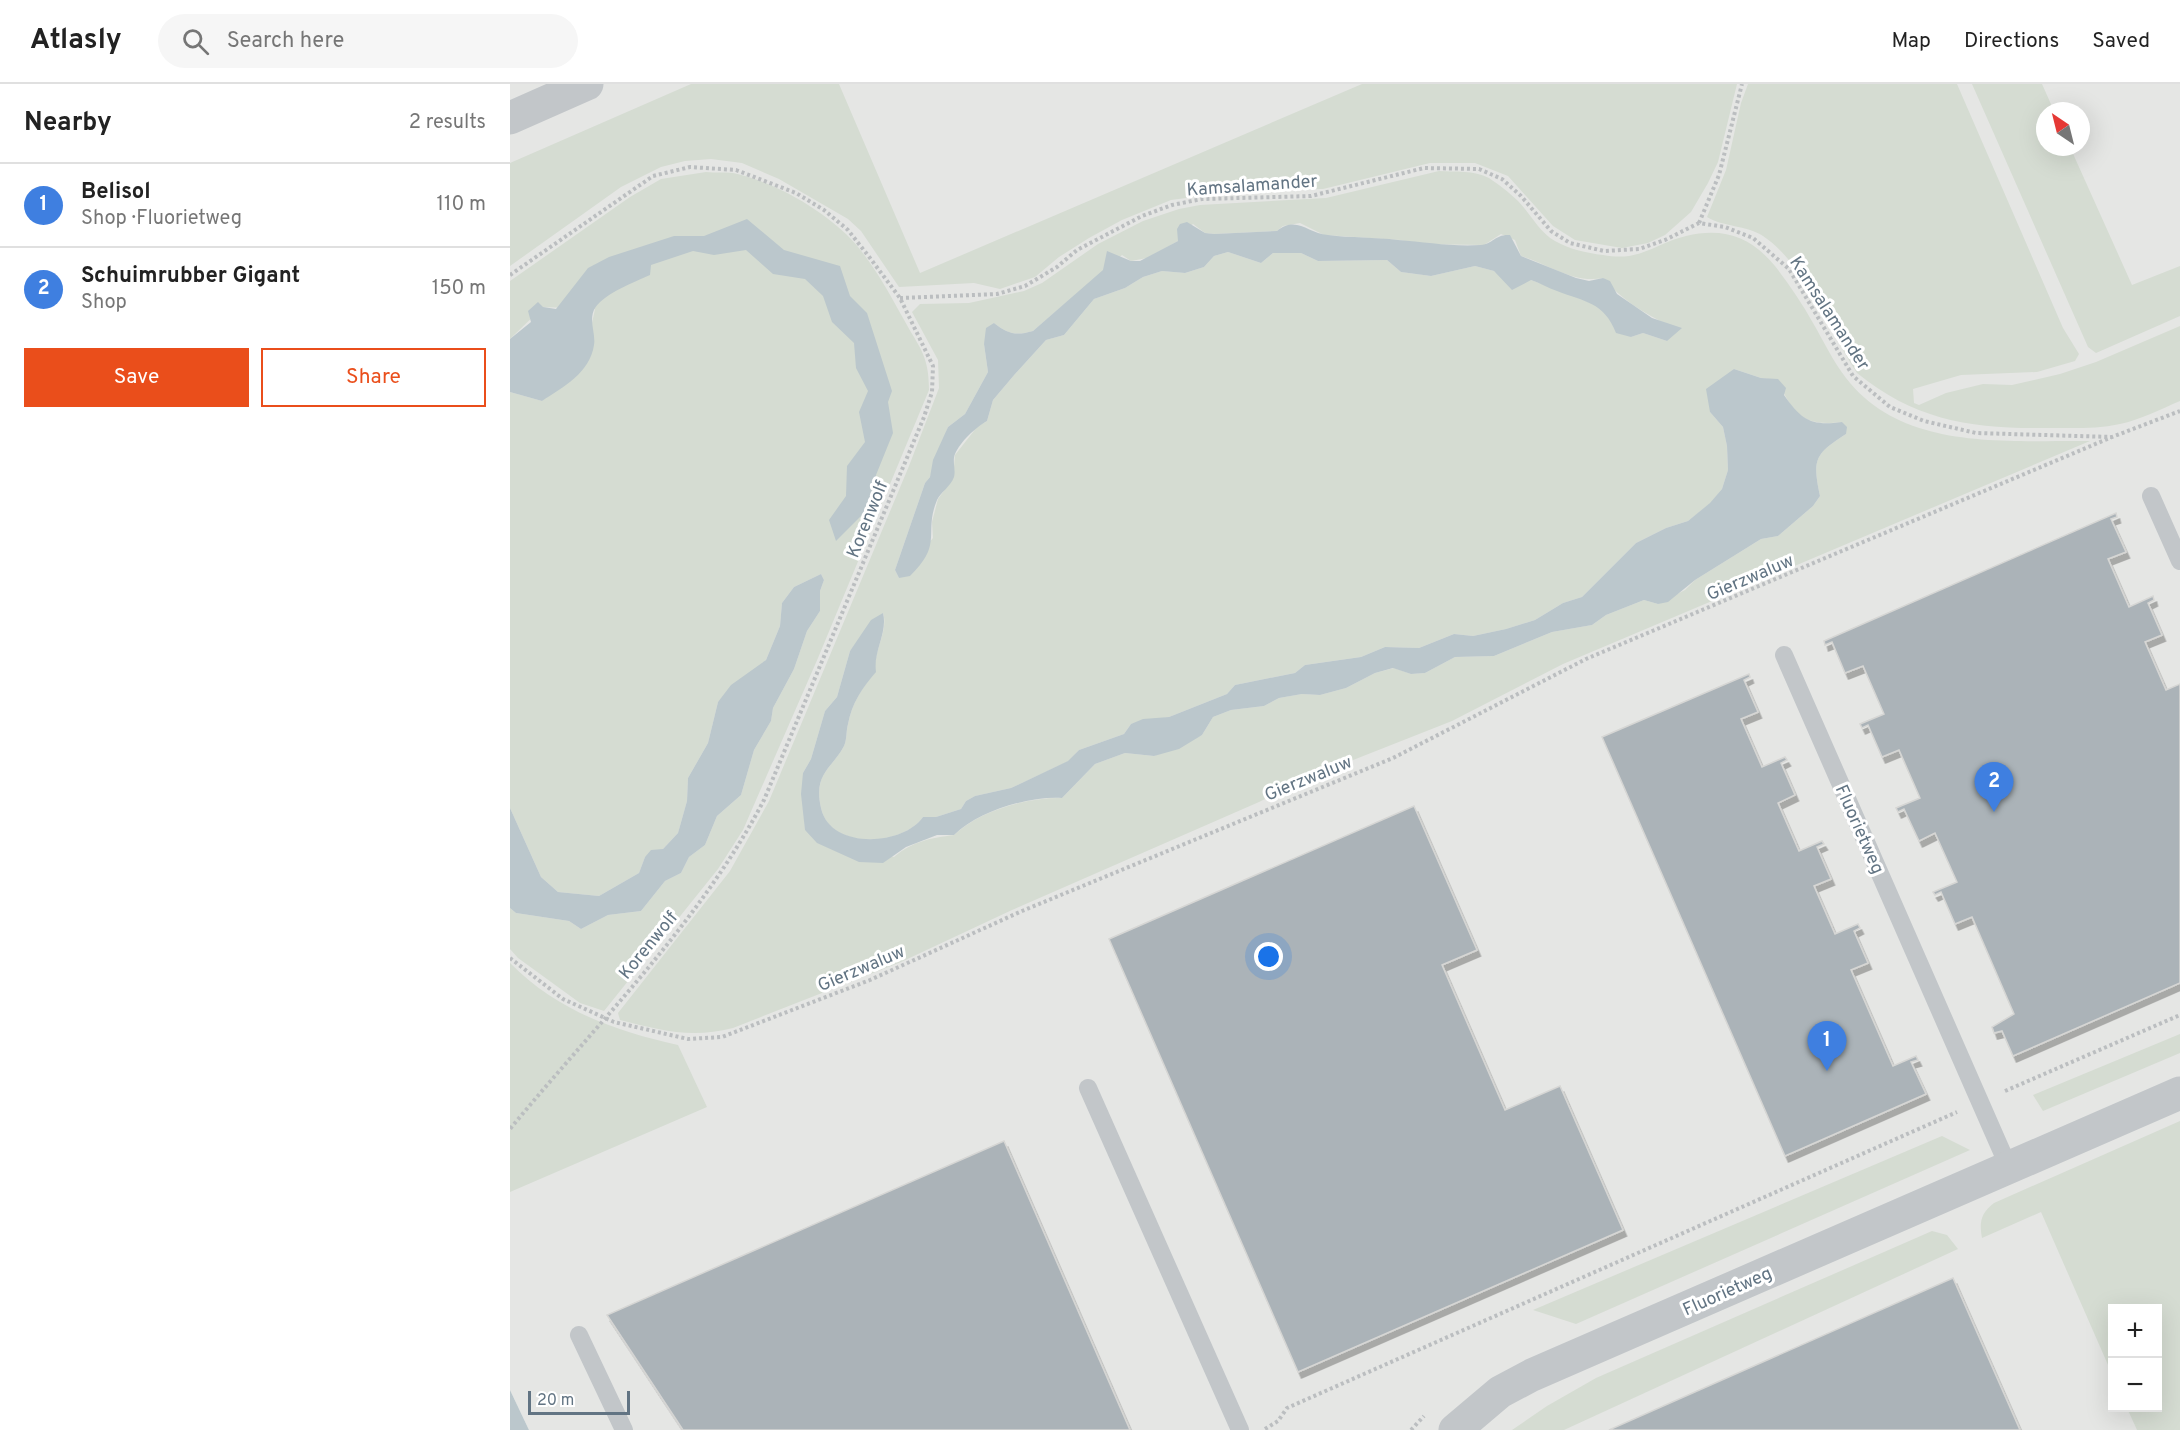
<!DOCTYPE html>
<html lang="en">
<head>
<meta charset="utf-8">
<style>
  body { margin:0; font-family:Overpass,sans-serif; background:#f6f6f6; color:#222 }
  .controls { position:absolute; right:18px; bottom:18px; display:grid; overflow:hidden; border-radius:0px; box-shadow:0 6px 24px #0002 }
  .controls button { width:54px; height:54px; display:grid; place-items:center; padding:0; border:0; border-bottom:2px solid #e0e0e0; background:#fff; color:#222; font:30px sans-serif }
  .compass { position:absolute; left:1526px; top:18px; width:54px; height:54px; border-radius:50%; background:#fff; box-shadow:0 6px 24px #0002; rotate:325deg }
  .scale { position:absolute; left:18px; bottom:15px; width:102px; box-sizing:border-box; padding-left:6px; border:3px solid #627483; border-top:0; font-size:16px; line-height:21px; white-space:nowrap; color:#627483; -webkit-text-stroke:4px #fff; paint-order:stroke }
  .you { position:absolute; left:759px; top:873px; width:21px; height:21px; margin:-15px; border:4px solid #fff; border-radius:50%; background:#1a73e8; box-shadow:0 0 0 9px #1a73e833 }
  .badge { display:grid; place-items:center; width:39px; height:39px; border-radius:50%; background:#ea4e1b; color:#fff; font-size:20px; font-weight:700 }
  .pin { position:absolute; translate:-50% -50px; filter:drop-shadow(0 2px 3px #0008) }
  .pin::after { content:''; position:absolute; top:32px; width:21px; height:18px; background:inherit; clip-path:polygon(0 0,100% 0,50% 100%) }
  .list { margin:0; padding:0; list-style:none }
  h2 { display:flex; justify-content:space-between; align-items:center; height:78px; margin:0; padding:0 24px; font-size:26px }
  h2 small { font-size:20px; font-weight:400; color:#767676 }
  .list li { display:grid; grid-template-columns:39px 1fr auto; gap:18px; align-items:center; box-sizing:border-box; height:84px; padding:0 24px; border-top:2px solid #e0e0e0 }
  .list b { display:block; font-size:22px; white-space:nowrap }
  .list p { margin:0; font-size:20px; white-space:nowrap; color:#767676 }
  .list em { font-size:20px; font-style:normal; color:#767676 }
  .actions { display:flex; gap:12px; padding:18px 24px }
  .actions a { flex:1; padding:14px 0; border:2px solid #ea4e1b; border-radius:0px; text-align:center; font-size:21px; color:#ea4e1b }
  .actions .main { background:#ea4e1b; color:#fff }
  .icon { flex:none; width:33px; height:33px; fill:none; stroke:currentColor; stroke-width:2; stroke-linecap:round; stroke-linejoin:round }
  .map { position:relative; flex:none; width:1670px; height:1346px; overflow:hidden }
  header { display:flex; align-items:center; gap:36px; box-sizing:border-box; height:84px; padding:0 30px; background:#fff; border-bottom:2px solid #e0e0e0 }
  header strong { font-size:28px }
  nav { display:flex; gap:33px; margin-inline-start:auto; font-size:21px }
  .search { width:420px; height:54px; background:#f6f6f6; display:flex; align-items:center; gap:15px; box-sizing:border-box; padding:0 21px; border-radius:33px; color:#767676; font-size:22px }
  main { display:flex }
  aside { flex:1; background:#fff }
  .map>svg:first-child { display:block }
  .built { fill:#e5e6e4; fill-rule:evenodd }
  .green { fill:#d5dcd2; fill-rule:evenodd }
  .water { fill:#bbc7cc }
  .building { fill:#abb3b8; stroke:#d6d6d4; stroke-width:1.5; filter:url(#shadow) }
  .lines { fill:none; stroke-linecap:round; stroke-linejoin:round }
  .path { stroke:#bbbec0; stroke-width:4; stroke-dasharray:3 3; stroke-linecap:butt }
  .lane { stroke:#c2c6c9; stroke-width:18 }
  .street { stroke:#c2c6c9; stroke-width:33 }
  .labels { text-anchor:middle; stroke-width:6; stroke-linejoin:round; paint-order:stroke }
  .street-label { font-size:18px; fill:#627483; stroke:#fff }
</style>
</head>
<body>
<header>
<strong>Atlasly</strong>
<div class="search"><svg class="icon" aria-label="search" viewBox="0 0 24 24"><circle cx="10" cy="10" r="6"/><path d="M15 15l6 6"/></svg>Search here</div>
<nav><a>Map</a><a>Directions</a><a>Saved</a></nav>
</header>
<main>
<aside>
<h2>Nearby<small>2 results</small></h2>
<ul class="list">
<li><span class="badge" style="background:#3f7fe0">1</span><div><b>Belisol</b><p>Shop · Fluorietweg</p></div><em>110 m</em></li>
<li><span class="badge" style="background:#3f7fe0">2</span><div><b>Schuimrubber Gigant</b><p>Shop</p></div><em>150 m</em></li>
</ul>
<div class="actions"><a class="main">Save</a><a>Share</a></div>
</aside>
<div class="map">
<svg width="1670" height="1346" viewBox="0 0 1670 1346">
  <defs>
    <filter id="shadow"><feDropShadow dx="3.5" dy="6" stdDeviation="0" flood-color="#0004"/></filter>
  </defs>
  <rect width="100%" height="100%" fill="#f5f5f1"/>
  <path class="built" d="M0,0H1670V1346H19L0,1306ZM1535,27H1571V63H1535ZM1602,1224H1648V1324H1602Z"/>
  <g class="green">
    <path d="M181,0H329L410,189L852,0H1227L1208,78L1198,99L1181,128L1155,151L1138,159L1112,164L1065,156L1043,142L998,92L965,79H920L813,105L737,106L661,116L612,136L579,154L549,173L525,193L490,205L464,199L389,203L351,147L338,135L269,95L232,79L201,75L175,77L151,83L111,103L0,182V79Z"/>
    <path d="M1238,0H1447L1553,244L1569,270L1565,277L1527,288L1451,291L1403,305L1404,319L1409,321L1436,309L1473,300L1502,301L1550,290L1586,278L1670,242V317C1651,325 1630,336 1610,340C1587,345 1564,344 1541,344C1465,345 1407,338 1347,289C1319,247 1295,180 1253,152C1236,141 1213,143 1197,133L1216,86L1231,19Z"/>
    <path d="M1462,0H1532L1544,27H1535V63H1560L1622,201L1670,182V232L1586,269L1578,263Z"/>
    <path d="M929,87C945,88 964,86 979,94C988,100 1000,109 1008,117C1020,129 1029,148 1045,157C1059,165 1076,169 1093,171C1131,178 1143,160 1176,152C1214,143 1241,153 1265,182C1279,200 1292,219 1303,239C1314,258 1323,277 1336,294C1393,368 1498,356 1580,357L1053,580L942,637L795,695L749,718L502,826L391,878L223,944C181,955 150,946 110,936L108,929L220,787L259,717L399,382L429,304L428,276L402,228L410,220L459,219L514,207L532,199L588,160L633,137L669,125L690,121L816,114ZM790,139L814,151L890,156L908,160L974,161L991,150L1005,156L1011,172C1038,180 1064,200 1093,194C1110,214 1134,230 1159,241L1157,257L1133,249L1121,253L1091,224L1068,213L1021,196L998,198L984,187L965,182L921,192L891,188L877,176L808,177L791,169H763L751,179L718,168L704,172L694,183L675,189L652,187L633,193L615,204L584,215L554,251L536,256L505,290L483,316L477,337L467,343L445,371L443,394L428,415L422,438L423,454L389,494L385,486L415,399L420,393L438,343L455,330L478,288L474,260L484,239C498,250 506,252 523,247L612,171L621,177L637,174L668,157V151L683,140L695,149L704,150L767,147L773,142ZM1224,285L1251,294L1268,296C1282,330 1294,343 1332,338L1336,350C1305,370 1302,375 1310,412L1303,422L1268,452L1251,455L1185,496L1175,506L1148,520L1134,516L1096,531L1082,541L1042,548L984,572L945,573L915,589L901,590L884,584L865,589L836,604L810,611L792,610L769,614L754,622L721,626L703,633L692,651L644,672L615,669L585,680L552,714C517,713 469,727 444,751C421,754 403,757 384,773L295,746L293,689L301,675L315,627L327,613L340,567L373,529C379,547 363,567 365,588C352,604 342,619 338,640C336,647 337,656 334,662C322,685 303,689 311,724C320,767 393,762 413,733H426L451,725L456,717L465,712L501,704L559,677L569,666L614,650L621,640L659,633L717,610L725,601L785,589L795,581L851,573L875,563L909,564L944,550L963,552L996,545L1025,536L1053,519L1072,513L1126,459L1156,444L1178,437L1201,419L1212,405L1218,386L1217,362L1213,343L1200,328Z"/>
    <path d="M196,88C205,89 215,88 223,89C262,97 308,123 336,150C359,172 378,207 393,234C409,264 419,270 419,306L308,574L233,746L208,785L94,927L70,919L8,874L0,865V824L6,829L59,837L71,845L98,831L131,827L155,797L171,789L179,773L195,761L207,732L231,711L244,666L261,637L263,624L284,585L297,547L310,527V507L314,496L311,490L284,503L272,519L270,542L256,576L208,618L198,659L178,694L177,717L168,749L153,765L135,773L129,789L89,812L48,808L31,793L0,724V308L32,317L84,260L81,244L85,225L33,223L0,255V197L120,113L151,95Z"/>
    <path d="M0,879C46,926 105,947 168,961L197,1023L0,1108Z"/>
    <path d="M1670,950V969L1533,1027L1523,1011Z"/>
    <path d="M1670,1037V1346H1627L1617,1324H1648V1224H1602V1290L1531,1128L1472,1154C1469,1138 1471,1129 1484,1119Z"/>
    <path d="M1432,1052L1460,1066L1066,1240L1023,1226Z"/>
    <path d="M1422,1147L1437,1151L1448,1165L1054,1346H1002L1037,1322L1086,1294Z"/>
  </g>
  <g class="water">
    <path d="M237,135L274,166L330,182L340,212L357,229L382,307L378,318L383,349L366,391L365,418L326,457L319,436L336,412L337,382L355,358L349,328L358,307L346,284L344,259L322,238L313,212L295,195L263,190L236,166L204,171L183,167L141,181L140,191C125,198 95,209 85,224C78,236 86,249 84,261C80,289 53,303 32,317L0,308V255L21,238L18,227L28,218L33,223L46,225L78,184L99,173L164,152H194Z"/>
    <path d="M677,138L695,149L704,150L767,147C787,131 798,150 818,151C841,154 865,153 888,156C915,158 943,163 971,161C983,160 985,150 1000,151L1011,172L1066,194L1079,197L1093,194L1100,197L1107,210L1142,234L1172,244L1157,257L1133,249L1121,253L1106,249C1094,218 1075,218 1047,207C1038,204 1030,199 1021,196L1002,206L984,187L965,182L921,192L891,188L877,176L808,177L791,169H763L751,179L718,168L704,172L694,183L675,189L652,187L633,193L615,204L584,215L554,251L536,256L505,290L483,316L477,337C466,343 450,358 445,370C442,377 446,386 444,393C441,402 431,408 427,416C413,450 434,459 400,492L389,494L385,486L415,399L420,393L423,376L438,343L455,330L478,288L474,260L476,244L484,239C498,250 506,252 523,247L593,186L597,167L621,177H630L668,157L667,145L670,140Z"/>
    <path d="M1224,285L1251,294L1268,295L1276,304L1274,311C1292,337 1302,342 1332,338L1337,343L1336,350C1305,370 1302,375 1310,412L1303,422L1268,452L1251,455L1185,496L1158,518L1148,520L1134,516L1096,531L1082,541L1042,548L984,572L945,573L915,589L901,590L883,584L865,589L836,604L810,611L792,610L769,614L754,622L721,626L703,633L692,651L669,665L644,672L615,669L585,680L552,714C518,712 469,727 444,751H427L396,763L373,779L349,778L307,759L295,746L291,710L293,689L301,675L315,627L327,613L340,567L361,536L373,529C378,549 363,567 366,588C352,604 342,619 338,640C336,647 337,656 334,662C322,685 303,689 311,724C320,766 393,762 413,733H426L451,725L456,717L465,712L501,704L558,677L569,666L614,650L621,640L633,635L659,633L717,610L725,601L785,589L795,581L851,573L875,563L909,564L944,550L963,552L996,545L1025,536L1053,519L1072,513L1126,459L1156,444L1178,437L1200,419L1212,405L1218,386L1217,362L1213,343L1200,328L1196,305Z"/>
    <path d="M311,490L314,496L310,507V527L297,547L284,585L263,624L261,637L244,666L231,711L207,732L195,761L179,773L171,789L155,797L131,827L98,831L71,845L59,837L6,829L0,824V724L31,793L48,808L89,812L129,789L135,773L141,766L153,765L168,749L177,717L178,694L198,659L208,618L221,601L256,576L270,542L272,519L284,503Z"/>
    <path d="M0,1306L19,1346H0Z"/>
  </g>
  <g class="building">
    <path d="M1606,429L1607,433L1601,435L1616,468L1598,475L1619,523L1643,512L1644,516L1638,519L1652,551L1635,558L1656,606L1670,600V899L1503,972L1492,947L1484,949L1482,943L1504,930L1462,833L1445,840L1431,808L1425,811L1423,808L1447,798L1425,749L1409,757L1394,725L1388,728L1386,724L1410,714L1389,666L1372,673L1358,641L1352,644L1350,640L1374,630L1353,582L1335,589L1322,558L1315,561L1314,557Z"/>
    <path d="M1239,590L1240,593L1234,596L1248,628L1231,635L1252,683L1275,673L1277,676L1271,679L1285,711L1268,719L1289,767L1312,757L1314,760L1307,763L1321,795L1304,802L1325,850L1348,840L1350,844L1344,847L1358,879L1341,886L1383,982L1406,972L1408,976L1401,978L1416,1010L1275,1072L1092,653Z"/>
    <path d="M904,722L967,866L932,881L995,1026L1050,1002L1113,1146L788,1288L599,855Z"/>
    <path d="M494,1057L620,1346H173L97,1231Z"/>
    <path d="M1443,1194L1510,1346H1099Z"/>
  </g>
  <g class="lines">
    <g class="path">
      <path d="M1189,139L1209,91L1232,0"/>
      <path d="M0,191L143,92L180,83L226,86L286,109L314,126L338,146L360,174L390,214L423,282L422,308L414,333L254,716C189,840 88,938 0,1045"/>
      <path d="M390,214L487,210L515,202L547,183L567,166L632,132L662,121L692,115L801,112L914,84L969,85L992,95L1011,112L1041,147L1060,159L1094,167L1129,165L1155,156L1189,139L1215,143L1243,154L1279,185L1343,292L1380,323L1414,337L1466,349L1602,353L1670,327"/>
      <path d="M0,874L53,915L104,938L178,955L212,953L360,896L512,827L883,674L1076,575L1602,353"/>
      <path d="M1495,1007L1670,931"/>
      <path d="M755,1345L768,1337L777,1324L1447,1028"/>
      <path d="M901,1346L914,1332"/>
    </g>
    <g class="lane">
      <path d="M1641,412L1670,477"/>
      <path d="M1274,571L1499,1084"/>
      <path d="M578,1004L730,1346"/>
      <path d="M69,1251L114,1346"/>
    </g>
    <g class="street">
      <path d="M0,34L77,0"/>
      <path d="M945,1346L990,1308L1022,1291L1670,1009"/>
    </g>
  </g>
  <g class="labels">
    <g class="street-label">
      <text transform="translate(742 101) rotate(-4)" y="6">Kamsalamander</text>
      <text transform="translate(1320 229) rotate(57)" y="6">Kamsalamander</text>
      <text transform="translate(357 435) rotate(-68)" y="6">Korenwolf</text>
      <text transform="translate(1240 493) rotate(-23)" y="6">Gierzwaluw</text>
      <text transform="translate(798 694) rotate(-22)" y="6">Gierzwaluw</text>
      <text transform="translate(1350 745) rotate(66)" y="6">Fluorietweg</text>
      <text transform="translate(138 861) rotate(-51)" y="6">Korenwolf</text>
      <text transform="translate(351 884) rotate(-23)" y="6">Gierzwaluw</text>
      <text transform="translate(1217 1207) rotate(-24)" y="6">Fluorietweg</text>
    </g>
  </g>
</svg>
<div class="controls">
<button>+</button>
<button>−</button>
</div>
<svg class="compass" viewBox="-18 -18 36 36"><path d="M0-13l5 13h-10z" fill="#e53935"/><path d="M0 13l5-13h-10z" fill="#767676"/></svg>
<div class="scale">20 m</div>
<div class="you"></div>
<div class="pin badge" style="left:1317px;top:987px;background:#3f7fe0">1</div>
<div class="pin badge" style="left:1484px;top:728px;background:#3f7fe0">2</div>
</div>
</main>
</body>
</html>
